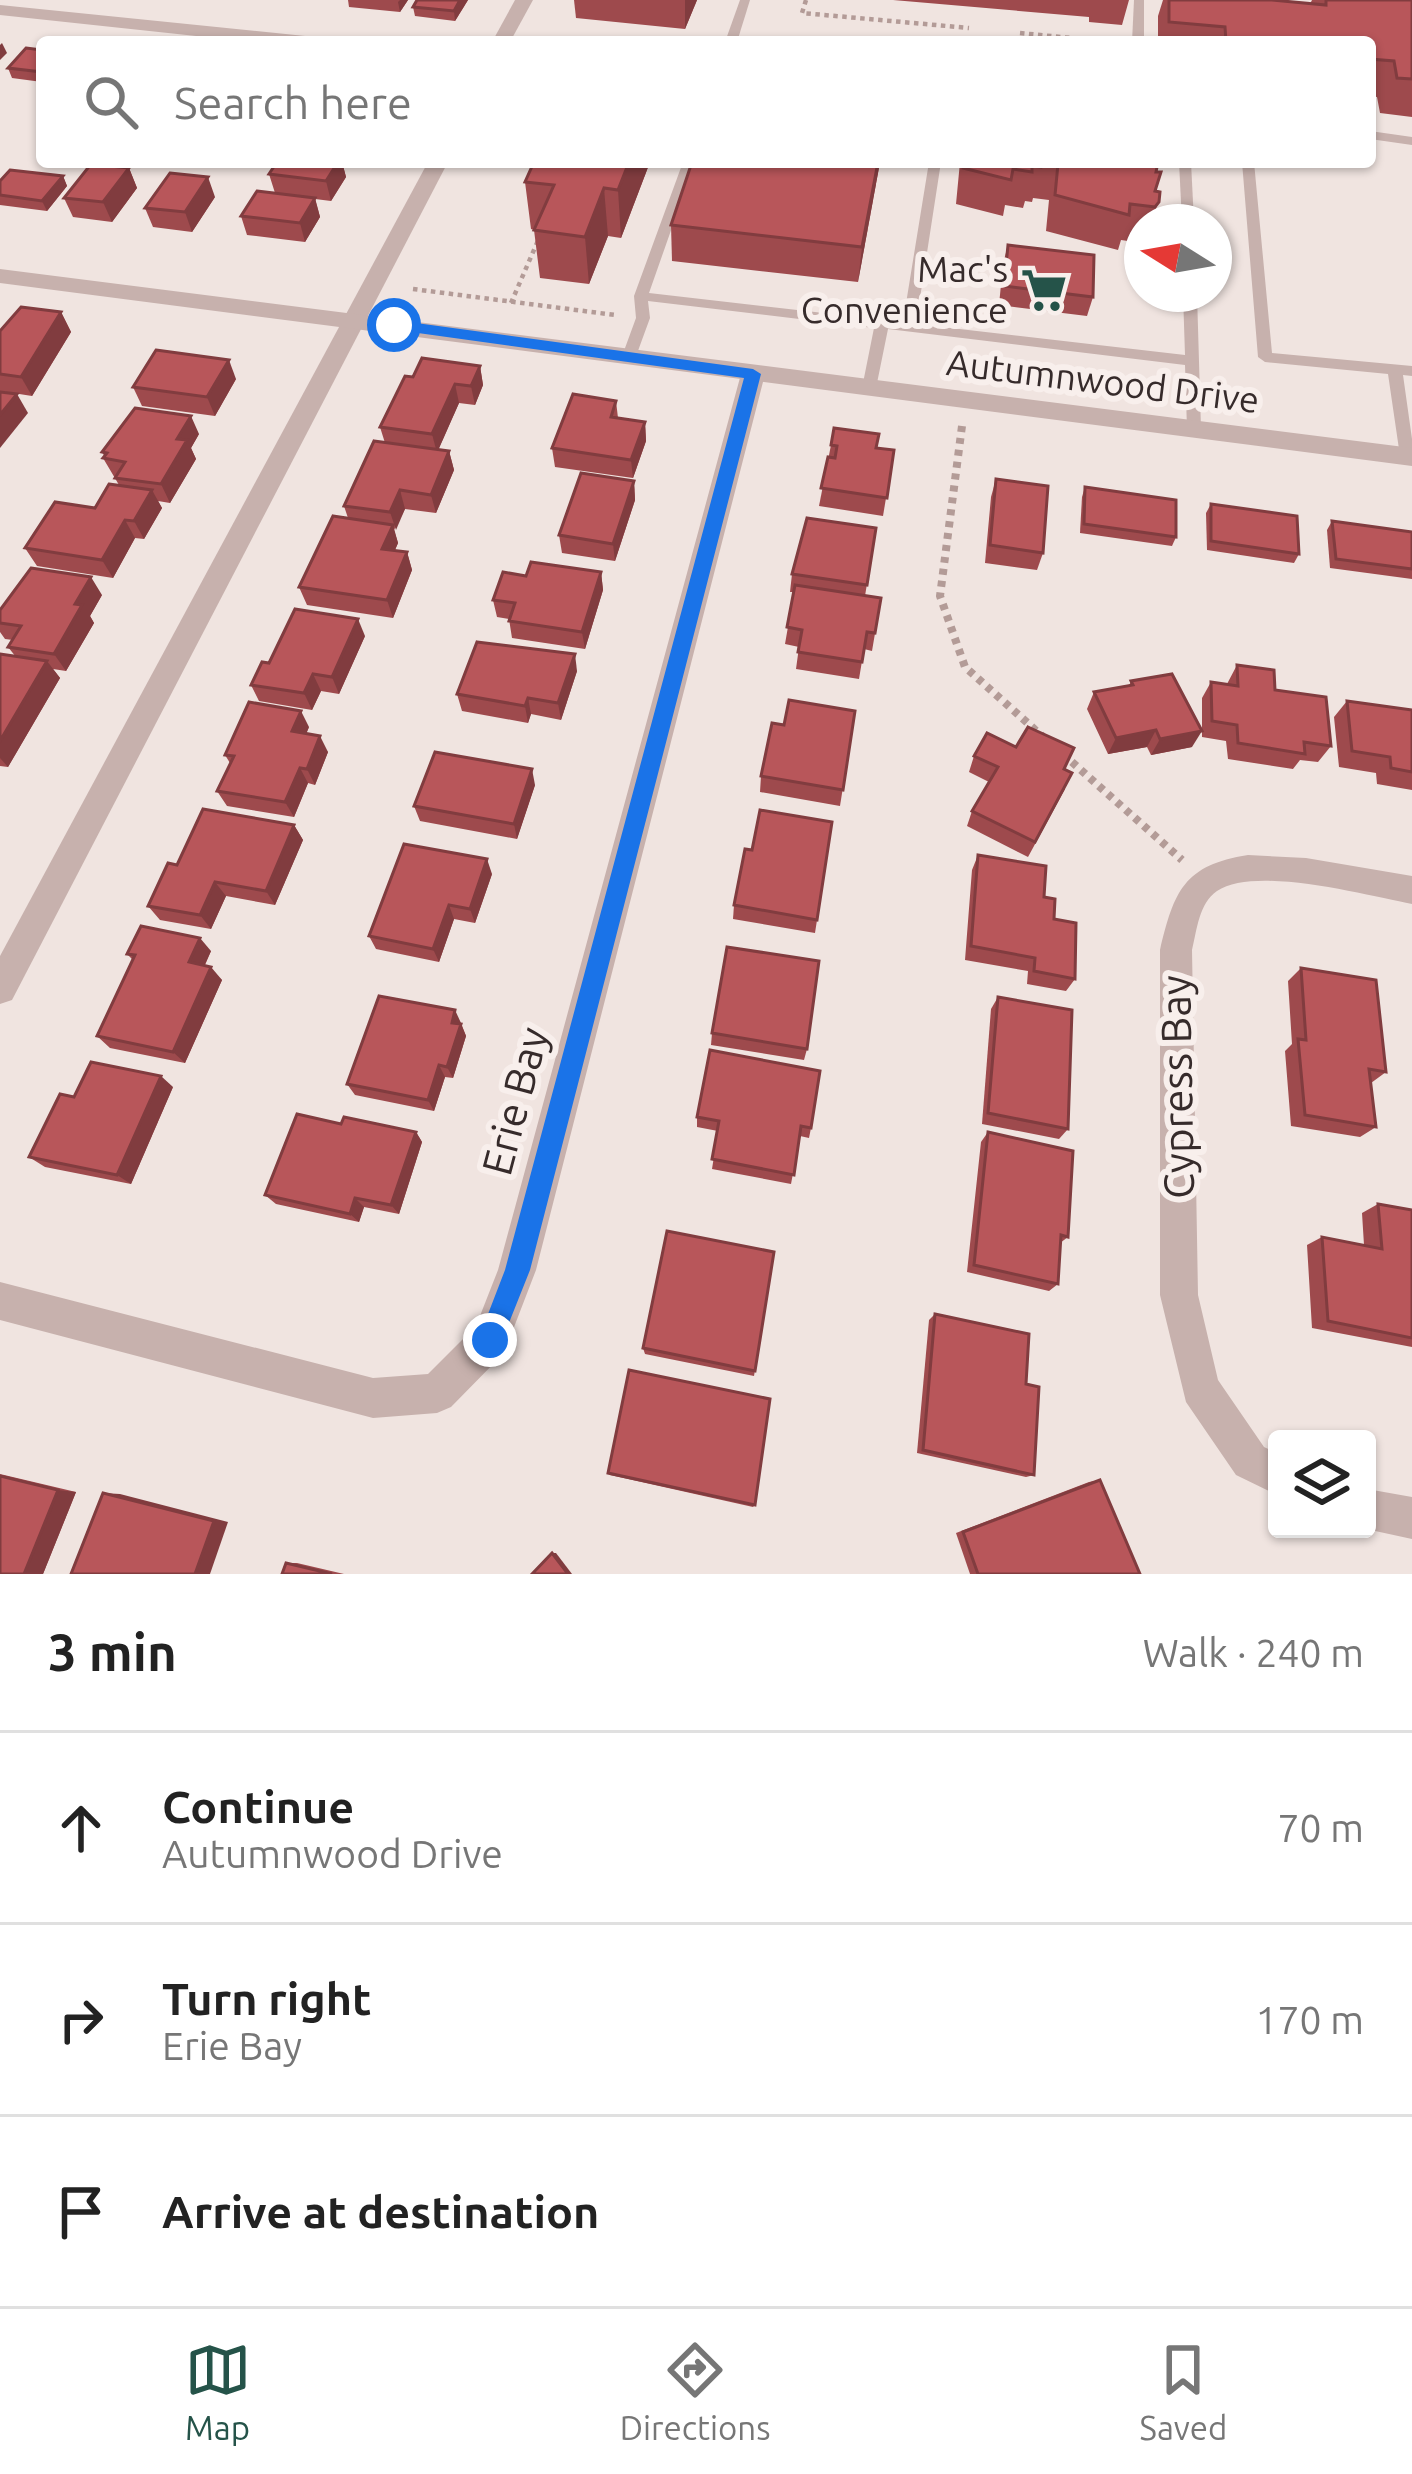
<!DOCTYPE html>
<html lang="en">
<head>
<meta charset="utf-8">
<style>
  body { margin:0; font-family:Ubuntu,sans-serif; background:#f6f6f6; color:#222 }
  .controls { position:absolute; right:36px; bottom:36px; display:grid; overflow:hidden; border-radius:12px; box-shadow:0 3px 9px #0004 }
  .controls button { width:108px; height:108px; display:grid; place-items:center; padding:0; border:0; border-bottom:3px solid #e0e0e0; background:#fff; color:#222; font:60px sans-serif }
  .compass { position:absolute; left:1124px; top:204px; width:108px; height:108px; border-radius:50%; background:#fff; box-shadow:0 3px 9px #0004; rotate:281deg }
  .stop { position:absolute; width:36px; height:36px; margin:-27px; border:9px solid #1a73e8; border-radius:50%; background:#fff }
  .stop.end { background:#1a73e8; border-color:#fff; box-shadow:0 3px 12px #0008 }
  .list { margin:0; padding:0; list-style:none }
  h2 { display:flex; justify-content:space-between; align-items:center; height:156px; margin:0; padding:0 48px; font-size:51px }
  h2 small { font-size:39px; font-weight:400; color:#767676 }
  .list li { display:grid; grid-template-columns:78px 1fr auto; gap:36px; align-items:center; box-sizing:border-box; height:192px; padding:0 48px; border-top:3px solid #e0e0e0 }
  .list b { display:block; font-size:45px; white-space:nowrap }
  .list p { margin:0; font-size:39px; white-space:nowrap; color:#767676 }
  .list em { font-size:39px; font-style:normal; color:#767676 }
  .icon { flex:none; width:66px; height:66px; fill:none; stroke:currentColor; stroke-width:2; stroke-linecap:round; stroke-linejoin:round }
  .map { position:relative; flex:none; width:1412px; height:1574px; overflow:hidden }
  .search { position:absolute; background:#fff; box-shadow:0 3px 9px #0004; left:36px; right:36px; top:36px; height:132px; display:flex; align-items:center; gap:30px; box-sizing:border-box; padding:0 42px; border-radius:12px; color:#767676; font-size:45px }
  .sheet { height:732px; background:#fff }
  nav { display:flex; justify-content:space-around; align-items:center; box-sizing:border-box; height:168px; border-top:3px solid #e0e0e0; background:#fff; font-size:33px; color:#767676 }
  nav a { display:grid; justify-items:center; gap:6px }
  nav .on { color:#255349 }
  .map>svg:first-child { display:block }
  .lines { fill:none; stroke-linecap:round; stroke-linejoin:round }
  .path-far1 { stroke:#b39b97; stroke-width:4.5; stroke-dasharray:4.5 4.5; stroke-linecap:butt }
  .path { stroke:#b39b97; stroke-width:8; stroke-dasharray:6 6; stroke-linecap:butt }
  .service { fill:#c7b1ad; fill-rule:evenodd }
  .minor { fill:#c7b1ad; fill-rule:evenodd }
  .tertiary { fill:#c7b1ad; fill-rule:evenodd }
  .wall { fill:#9e4a4d }
  .shaded-wall { fill:#813c3f }
  .building { fill:#b8565a; stroke:#813c3f; stroke-width:3 }
  .route { fill:#1a73e8 }
  .labels { text-anchor:middle; stroke-width:12; stroke-linejoin:round; paint-order:stroke }
  .far-poi-label { font-size:36px; fill:#362b2b; stroke:#f8efec; text-anchor:end }
  .far-street-label { font-size:36px; fill:#362b2b; stroke:#f8efec }
  .street-label { font-size:42px; fill:#362b2b; stroke:#f8efec }
</style>
</head>
<body>
<div class="map">
<svg width="1412" height="1574" viewBox="0 0 1412 1574">
  <rect width="100%" height="100%" fill="#f0e4e0"/>
  <g class="lines">
    <g class="path-far1">
      <path d="M806,0L802,13L969,28"/>
      <path d="M1020,33L1112,42"/>
      <path d="M413,289L615,315"/>
      <path d="M511,303L540,236"/>
    </g>
    <g class="path">
      <path d="M962,426L940,596L965,667L1042,736"/>
      <path d="M1063,754L1182,860"/>
    </g>
    <g class="service">
      <path d="M740,0H750L737,42H725Z"/>
      <path d="M1134,0H1144V42H1132Z"/>
      <path d="M988,39L999,40L1001,42H982Z"/>
      <path d="M1370,131L1412,137V145L1370,139Z"/>
      <path d="M683,162H695L649,293L903,322L929,162H941L916,324L1185,355L1183,294H1197L1201,429L1194,434L1187,429L1185,365L888,329L876,388L869,393L862,388L874,328L648,301L650,318L635,359L633,362H623L621,359L636,318L634,296Z"/>
      <path d="M1179,162H1191L1194,222H1182Z"/>
      <path d="M1242,162H1254L1272,353L1412,366V376L1403,375L1412,439V460H1402L1400,456L1388,374L1265,362L1258,357Z"/>
    </g>
    <g class="minor">
      <path d="M515,0H533L510,42H492Z"/>
      <path d="M0,5L305,36L314,42H252L0,15Z"/>
      <path d="M428,162H448L12,1000L0,1004V956Z"/>
      <path d="M753,366L765,374L536,1270L504,1353L451,1407L437,1413L373,1418L0,1320V1282L373,1378L428,1374L476,1326L498,1270L741,374Z"/>
      <path d="M1248,855L1306,858L1412,876V904C1368,896 1256,865 1217,891C1199,903 1197,930 1192,950L1198,1295L1218,1380L1264,1447L1277,1453V1495L1236,1475L1186,1402L1160,1295V950C1174,891 1184,865 1248,855Z"/>
      <path d="M1367,1489L1412,1497V1539L1366,1529Z"/>
    </g>
    <path class="tertiary" d="M0,269L1412,448V466L0,283Z"/>
  </g>
  <g class="wall">
    <path d="M348,0H408L400,12L349,7Z"/>
    <path d="M468,0L455,21L415,16L413,7Z"/>
    <path d="M574,0H697L685,29L576,18Z"/>
    <path d="M893,0H1129L1122,25L1089,22V17Z"/>
    <path d="M1163,0H1272L1310,4L1312,0H1412V117L1380,113L1377,97L1370,96V42H1158V16Z"/>
    <path d="M42,50V82L12,78L8,68Z"/>
    <path d="M89,162H128L124,168Z"/>
    <path d="M277,162H342L346,177L331,201L315,199L320,217L305,242L247,235L241,216L275,193L269,174Z"/>
    <path d="M534,162H650L621,238L608,236L589,284L540,278L534,230L531,229L525,182Z"/>
    <path d="M692,162H880L858,282L672,261L671,225Z"/>
    <path d="M960,162H1158L1155,191L1160,192L1153,222H1142V243L1121,240L1118,250L1046,231L1049,200L1033,198L1032,202L1025,201L1023,208L1005,205L1003,216L956,204Z"/>
    <path d="M129,168L137,188L112,222L73,217L64,198Z"/>
    <path d="M63,176L67,186L47,211L0,205V181Z"/>
    <path d="M215,197L192,232L153,227L145,208Z"/>
    <path d="M1008,245L1093,297L1087,316L999,305L1003,264Z"/>
    <path d="M61,312L71,332L32,396L0,391V331Z"/>
    <path d="M480,366L483,385L475,405L459,403L438,450L449,451L454,470L436,513L405,509L394,530L398,543L395,550L407,552L412,570L393,618L307,605L299,587L348,518L344,506L385,443L380,427L413,377Z"/>
    <path d="M236,379L215,416L142,406L133,387Z"/>
    <path d="M616,401L618,418L645,422L646,441L633,478L555,467L552,448Z"/>
    <path d="M199,434L191,448L196,459L170,503L158,501L162,508L144,539L135,538L113,578L37,566L25,548L95,508L119,485L103,458L105,457L102,452Z"/>
    <path d="M831,445L894,450L883,516L819,506Z"/>
    <path d="M996,479L1043,553L1037,570L985,563L991,497Z"/>
    <path d="M634,481L635,500L615,561L562,553L559,535Z"/>
    <path d="M1085,487L1176,537L1172,546L1080,533L1082,497Z"/>
    <path d="M1211,504L1299,554L1294,563L1207,550L1206,513Z"/>
    <path d="M1332,521L1412,532V579L1330,568L1327,530Z"/>
    <path d="M876,528L865,596L881,598L872,651L864,649L859,679L796,669L799,647L785,644L794,592H790L792,574Z"/>
    <path d="M601,572L603,590L585,649L512,638L509,619L497,617L493,600L526,576Z"/>
    <path d="M102,595L90,616L94,623L66,671L53,669L60,678L8,767L0,766V654L16,657L8,647L13,640L5,639L0,632V610Z"/>
    <path d="M365,636L339,694L321,691L312,710L259,701L251,685L269,663Z"/>
    <path d="M1237,665L1275,690L1331,746L1318,762L1300,760L1293,769L1228,759L1226,741L1202,737V698L1211,682L1227,684Z"/>
    <path d="M577,671L561,720L531,714L528,723L462,711L457,694Z"/>
    <path d="M1131,681L1192,747L1151,755L1147,747L1108,754L1087,709L1094,692L1129,686Z"/>
    <path d="M1347,701L1412,710V790L1377,784L1376,773L1339,767L1334,717Z"/>
    <path d="M855,711L840,806L760,792L761,776L784,725Z"/>
    <path d="M309,727L306,734L328,752L315,785L308,783L294,817L227,806L217,791L230,763L225,755Z"/>
    <path d="M974,756L1064,769L1065,789L1028,857L967,826L972,811L989,782L969,772Z"/>
    <path d="M535,785L517,839L420,821L414,806Z"/>
    <path d="M832,822L815,933L733,919L734,905L752,850Z"/>
    <path d="M294,825L303,840L275,905L226,896L211,929L160,920L148,906L177,865Z"/>
    <path d="M978,855L1044,897L1054,919L1075,979L1066,991L1027,984L1028,971L965,960L972,870Z"/>
    <path d="M492,874L475,923L454,919L439,962L376,949L369,936Z"/>
    <path d="M211,951L205,965L222,980L185,1063L110,1048L97,1036L133,960L127,954Z"/>
    <path d="M1301,968L1386,1072L1371,1083L1376,1127L1360,1137L1291,1126L1285,1051L1292,1044L1288,981Z"/>
    <path d="M998,997L1068,1129L1059,1139L982,1124L991,1009Z"/>
    <path d="M461,1023L466,1036L453,1078L445,1077L434,1111L355,1095L347,1084Z"/>
    <path d="M712,1033L807,1049L804,1060L711,1045Z"/>
    <path d="M710,1050L811,1128L809,1138L800,1136L791,1184L712,1169L718,1131L697,1127V1117Z"/>
    <path d="M173,1087L131,1184L45,1167L29,1157Z"/>
    <path d="M341,1124L416,1132L422,1142L399,1214L364,1207L359,1222L276,1204L265,1195Z"/>
    <path d="M988,1132L1068,1237L1060,1243L1058,1284L1049,1291L967,1272L981,1142Z"/>
    <path d="M1378,1204L1412,1210V1347L1312,1328L1307,1245L1322,1237L1364,1245L1362,1213Z"/>
    <path d="M774,1252L754,1376L645,1354L643,1348Z"/>
    <path d="M935,1314L1026,1384L1034,1475L1026,1477L917,1453L929,1320Z"/>
    <path d="M608,1473L755,1505L753,1507L610,1475Z"/>
    <path d="M0,1474L76,1492L43,1574H0Z"/>
    <path d="M1100,1480L1140,1574H970L956,1533L1089,1482Z"/>
    <path d="M286,1563H297L344,1574H282Z"/>
  </g>
  <g class="shaded-wall">
    <path d="M400,0H408L400,12L398,2Z"/>
    <path d="M460,0H468L455,21L454,11Z"/>
    <path d="M685,0H697L685,29Z"/>
    <path d="M2,43L7,53L0,60V45Z"/>
    <path d="M338,162H342L346,177L331,201L326,181Z"/>
    <path d="M629,162H650L621,238L618,190Z"/>
    <path d="M878,162H880L858,282L862,247Z"/>
    <path d="M129,168L137,188L112,222L103,202Z"/>
    <path d="M63,176L67,186L47,211L42,201Z"/>
    <path d="M208,177L215,197L192,232L185,212Z"/>
    <path d="M604,188L608,236L589,284L585,237Z"/>
    <path d="M315,198L320,217L305,242L300,223Z"/>
    <path d="M61,312L71,332L32,396L21,377Z"/>
    <path d="M229,360L236,379L215,416L207,397Z"/>
    <path d="M480,366L483,385L475,405L471,386Z"/>
    <path d="M455,384L459,403L437,453L432,434Z"/>
    <path d="M17,394L28,413L0,448V415Z"/>
    <path d="M191,416L199,434L191,448L196,459L170,503L161,484L177,439Z"/>
    <path d="M645,422L646,441L633,478L631,460Z"/>
    <path d="M449,451L454,470L436,513L431,495Z"/>
    <path d="M634,481L635,500L615,561L613,544Z"/>
    <path d="M152,490L162,508L144,539L134,521Z"/>
    <path d="M400,490L405,509L396,530L390,512Z"/>
    <path d="M125,520L135,538L113,578L102,560Z"/>
    <path d="M393,525L398,543L388,566L382,549Z"/>
    <path d="M407,552L412,570L393,618L387,600Z"/>
    <path d="M601,572L603,590L585,649L582,632Z"/>
    <path d="M91,577L102,595L90,616L94,623L66,671L54,654L75,604Z"/>
    <path d="M358,619L365,636L339,694L332,677Z"/>
    <path d="M575,654L577,671L561,720L558,703Z"/>
    <path d="M47,661L60,678L8,767L0,758V741Z"/>
    <path d="M313,674L321,691L312,710L304,693Z"/>
    <path d="M528,698L531,714L528,723L525,706Z"/>
    <path d="M301,711L309,727L300,748L292,731Z"/>
    <path d="M1156,730L1147,747L1108,754L1116,738Z"/>
    <path d="M1202,731L1192,747L1151,755L1160,739Z"/>
    <path d="M320,736L328,752L315,785L307,769Z"/>
    <path d="M300,768L308,783L294,817L285,802Z"/>
    <path d="M532,769L535,785L517,839L514,824Z"/>
    <path d="M294,825L303,840L275,905L266,891Z"/>
    <path d="M487,859L492,874L475,923L470,909Z"/>
    <path d="M215,882L226,896L211,929L200,915Z"/>
    <path d="M449,905L454,919L439,962L433,949Z"/>
    <path d="M200,938L211,951L200,975L189,962Z"/>
    <path d="M211,967L222,980L185,1063L173,1052Z"/>
    <path d="M455,1010L461,1023L457,1035L452,1023Z"/>
    <path d="M461,1024L466,1036L453,1078L447,1067Z"/>
    <path d="M439,1065L445,1077L434,1111L428,1100Z"/>
    <path d="M161,1076L173,1087L131,1184L117,1175Z"/>
    <path d="M416,1132L422,1142L399,1214L391,1205Z"/>
    <path d="M355,1198L364,1207L359,1222L350,1214Z"/>
    <path d="M58,1490L76,1492L43,1574H24Z"/>
    <path d="M103,1493L120,1494L228,1522L210,1574H195Z"/>
    <path d="M552,1553H556L572,1574H568Z"/>
  </g>
  <g class="building">
    <path d="M417,0H460L454,11L413,7Z"/>
    <path d="M1169,0H1272L1326,5V0H1412V79L1397,78L1394,61L1370,59V42H1226L1225,27L1169,22Z"/>
    <path d="M26,48L42,50V72L8,68Z"/>
    <path d="M277,162H338L326,181L269,174Z"/>
    <path d="M534,162H629L618,190L604,188L585,237L534,230L554,185L525,182Z"/>
    <path d="M692,162H878L862,247L671,225Z"/>
    <path d="M963,162H1158L1156,172H1161L1155,191L1160,192L1159,202L1155,207L1130,204L1129,215L1055,195L1058,164L1042,162L1041,167L1032,166V172L1013,169L1011,180L963,168Z"/>
    <path d="M91,164L129,168L103,202L64,198Z"/>
    <path d="M10,170L63,176L42,201L0,195V181Z"/>
    <path d="M170,173L208,177L185,212L145,208Z"/>
    <path d="M257,191L315,198L300,223L241,216Z"/>
    <path d="M1008,245L1094,255L1093,297L1004,286Z"/>
    <path d="M21,307L61,312L21,377L0,374V331Z"/>
    <path d="M156,350L229,360L207,397L133,387Z"/>
    <path d="M422,358L480,366L471,386L455,384L432,434L380,427L405,376L413,377Z"/>
    <path d="M0,392L17,394L0,415Z"/>
    <path d="M573,394L616,401L611,417L645,422L631,460L552,448Z"/>
    <path d="M135,408L191,416L177,439L187,440L161,484L115,478L125,462L103,458L107,453L102,452Z"/>
    <path d="M834,428L879,434L876,448L894,450L887,498L821,488L828,457L835,458L837,446L831,445Z"/>
    <path d="M374,441L449,451L431,495L400,490L390,512L344,506Z"/>
    <path d="M581,473L634,481L613,544L559,535Z"/>
    <path d="M996,479L1048,486L1043,553L990,545Z"/>
    <path d="M109,484L152,490L134,521L125,520L102,560L25,548L55,502L95,508Z"/>
    <path d="M1085,487L1176,500V537L1084,524Z"/>
    <path d="M1211,504L1297,516L1299,554L1211,541Z"/>
    <path d="M333,516L393,525L382,549L407,552L387,600L299,587Z"/>
    <path d="M807,518L876,528L867,585L792,574Z"/>
    <path d="M1332,521L1412,532V569L1336,559Z"/>
    <path d="M531,562L601,572L582,632L509,621L515,603L493,600L503,572L526,576Z"/>
    <path d="M31,568L91,577L75,604L82,605L54,654L8,647L21,626L0,623V610Z"/>
    <path d="M795,585L881,598L875,633L867,632L862,662L798,652L802,630L787,627Z"/>
    <path d="M295,609L358,619L332,677L313,674L304,693L251,685L262,662L269,663Z"/>
    <path d="M477,642L575,654L558,703L528,698L525,706L457,694Z"/>
    <path d="M0,654L47,661L0,741Z"/>
    <path d="M1237,665L1274,670L1275,690L1326,697L1331,746L1304,742L1305,754L1238,743L1237,725L1212,721L1211,682L1238,686Z"/>
    <path d="M1172,674L1202,731L1160,739L1156,730L1116,738L1094,692L1133,685L1131,681Z"/>
    <path d="M789,700L855,711L843,790L761,776L772,723L784,725Z"/>
    <path d="M1347,701L1412,710V772L1391,768L1390,757L1352,751Z"/>
    <path d="M249,702L301,711L292,731L320,736L307,769L300,768L285,802L217,791L234,756L225,755Z"/>
    <path d="M1028,727L1074,748L1064,769L1072,773L1035,842L972,811L998,767L974,756L987,733L1016,747Z"/>
    <path d="M435,752L532,769L514,824L414,806Z"/>
    <path d="M203,809L294,825L266,891L215,882L200,915L148,906L168,863L177,865Z"/>
    <path d="M760,810L832,822L817,920L734,905L745,849L752,850Z"/>
    <path d="M404,844L487,859L470,909L449,905L433,949L369,936Z"/>
    <path d="M978,855L1046,866L1044,897L1055,899L1054,919L1076,923L1075,979L1034,971L1035,958L971,946Z"/>
    <path d="M141,926L200,938L189,962L211,967L173,1052L97,1036L135,955L127,954Z"/>
    <path d="M727,947L819,961L807,1049L712,1033Z"/>
    <path d="M1301,968L1376,980L1386,1072L1369,1069L1376,1127L1305,1115L1298,1039L1306,1040Z"/>
    <path d="M379,996L455,1010L452,1023L461,1024L447,1067L439,1065L428,1100L347,1084Z"/>
    <path d="M998,997L1072,1010L1068,1129L988,1113Z"/>
    <path d="M710,1050L820,1071L811,1128L801,1126L794,1175L712,1159L719,1121L697,1117Z"/>
    <path d="M91,1062L161,1076L117,1175L29,1157L60,1094L74,1097Z"/>
    <path d="M297,1114L341,1124L344,1117L416,1132L391,1205L355,1198L350,1214L265,1195Z"/>
    <path d="M988,1132L1073,1151L1068,1237L1061,1235L1058,1284L974,1265Z"/>
    <path d="M1378,1204L1412,1210V1338L1328,1321L1322,1237L1382,1249Z"/>
    <path d="M667,1231L774,1252L755,1371L643,1348Z"/>
    <path d="M935,1314L1029,1334L1026,1384L1039,1387L1034,1475L923,1450Z"/>
    <path d="M629,1370L770,1399L755,1505L608,1473Z"/>
    <path d="M0,1476L58,1490L24,1574H0Z"/>
    <path d="M1100,1480L1140,1574H978L963,1532Z"/>
    <path d="M103,1493L214,1521L195,1574H71Z"/>
    <path d="M552,1553L568,1574H532Z"/>
    <path d="M286,1563L332,1574H282Z"/>
  </g>
  <path class="route" d="M394,320L753,369L761,374L530,1270L499,1348L490,1352L481,1348L478,1340L505,1270L744,378L389,329L387,325Z"/>
  <defs>
    <g id="supermarket-bare" transform="scale(3.6)"><path d="M-6-5.5h2.5l.6 2H6L4.5 2H-2.5L-4.4-4H-6ZM-1.5 3.2a1.3 1.3 0 1 0 .1 0ZM3 3.2a1.3 1.3 0 1 0 .1 0Z" fill="#255349" stroke="#f8efec" stroke-width="2.5" paint-order="stroke"/></g>
  </defs>
  <g fill-rule="evenodd">
    <use href="#supermarket-bare" x="1044" y="290"/>
  </g>
  <g class="labels">
    <g class="far-poi-label">
      <text x="1008" y="282">Mac's<tspan x="1008" dy="41">Convenience</tspan></text>
    </g>
    <g class="far-street-label">
      <text transform="translate(1103 381) rotate(7)" y="13">Autumnwood Drive</text>
    </g>
    <g class="street-label">
      <text transform="translate(1177 1087) rotate(-91)" y="15">Cypress Bay</text>
      <text transform="translate(515 1101) rotate(-75)" y="15">Erie Bay</text>
    </g>
  </g>
</svg>
<div class="controls">
<button><svg class="icon" aria-label="layers" viewBox="0 0 24 24"><path d="M12 4l9 5-9 5-9-5zM3 14l9 5 9-5"/></svg></button>
</div>
<svg class="compass" viewBox="-18 -18 36 36"><path d="M0-13l5 13h-10z" fill="#e53935"/><path d="M0 13l5-13h-10z" fill="#767676"/></svg>
<div class="stop" style="left:394px;top:325px"></div>
<div class="stop end" style="left:490px;top:1340px"></div>
<div class="search"><svg class="icon" aria-label="search" viewBox="0 0 24 24"><circle cx="10" cy="10" r="6"/><path d="M15 15l6 6"/></svg>Search here</div>
</div>
<section class="sheet">
<h2>3 min<small>Walk · 240 m</small></h2>
<ul class="list">
<li><svg class="icon" aria-label="ahead" viewBox="0 0 24 24"><path d="M12 20V5M6 11l6-6 6 6"/></svg><div><b>Continue</b><p>Autumnwood Drive</p></div><em>70 m</em></li>
<li><svg class="icon" aria-label="right" viewBox="0 0 24 24"><path d="M7 20v-9h11M14 6l5 5-5 5"/></svg><div><b>Turn right</b><p>Erie Bay</p></div><em>170 m</em></li>
<li><svg class="icon" aria-label="arrive" viewBox="0 0 24 24"><path d="M6 21V4h12l-3 4 3 4H6"/></svg><div><b>Arrive at destination</b></div></li>
</ul>
</section>
<nav>
<a class="on"><svg class="icon" aria-label="map" viewBox="0 0 24 24"><path d="M3 6l6-2 6 2 6-2v14l-6 2-6-2-6 2zM9 4v14M15 6v14"/></svg>Map</a>
<a><svg class="icon" aria-label="directions" viewBox="0 0 24 24"><path d="M12 3l9 9-9 9-9-9zM9 14v-3h6M13 9l2 2-2 2"/></svg>Directions</a>
<a><svg class="icon" aria-label="saved" viewBox="0 0 24 24"><path d="M7 4h10v16l-5-4-5 4z"/></svg>Saved</a>
</nav>
</body>
</html>
